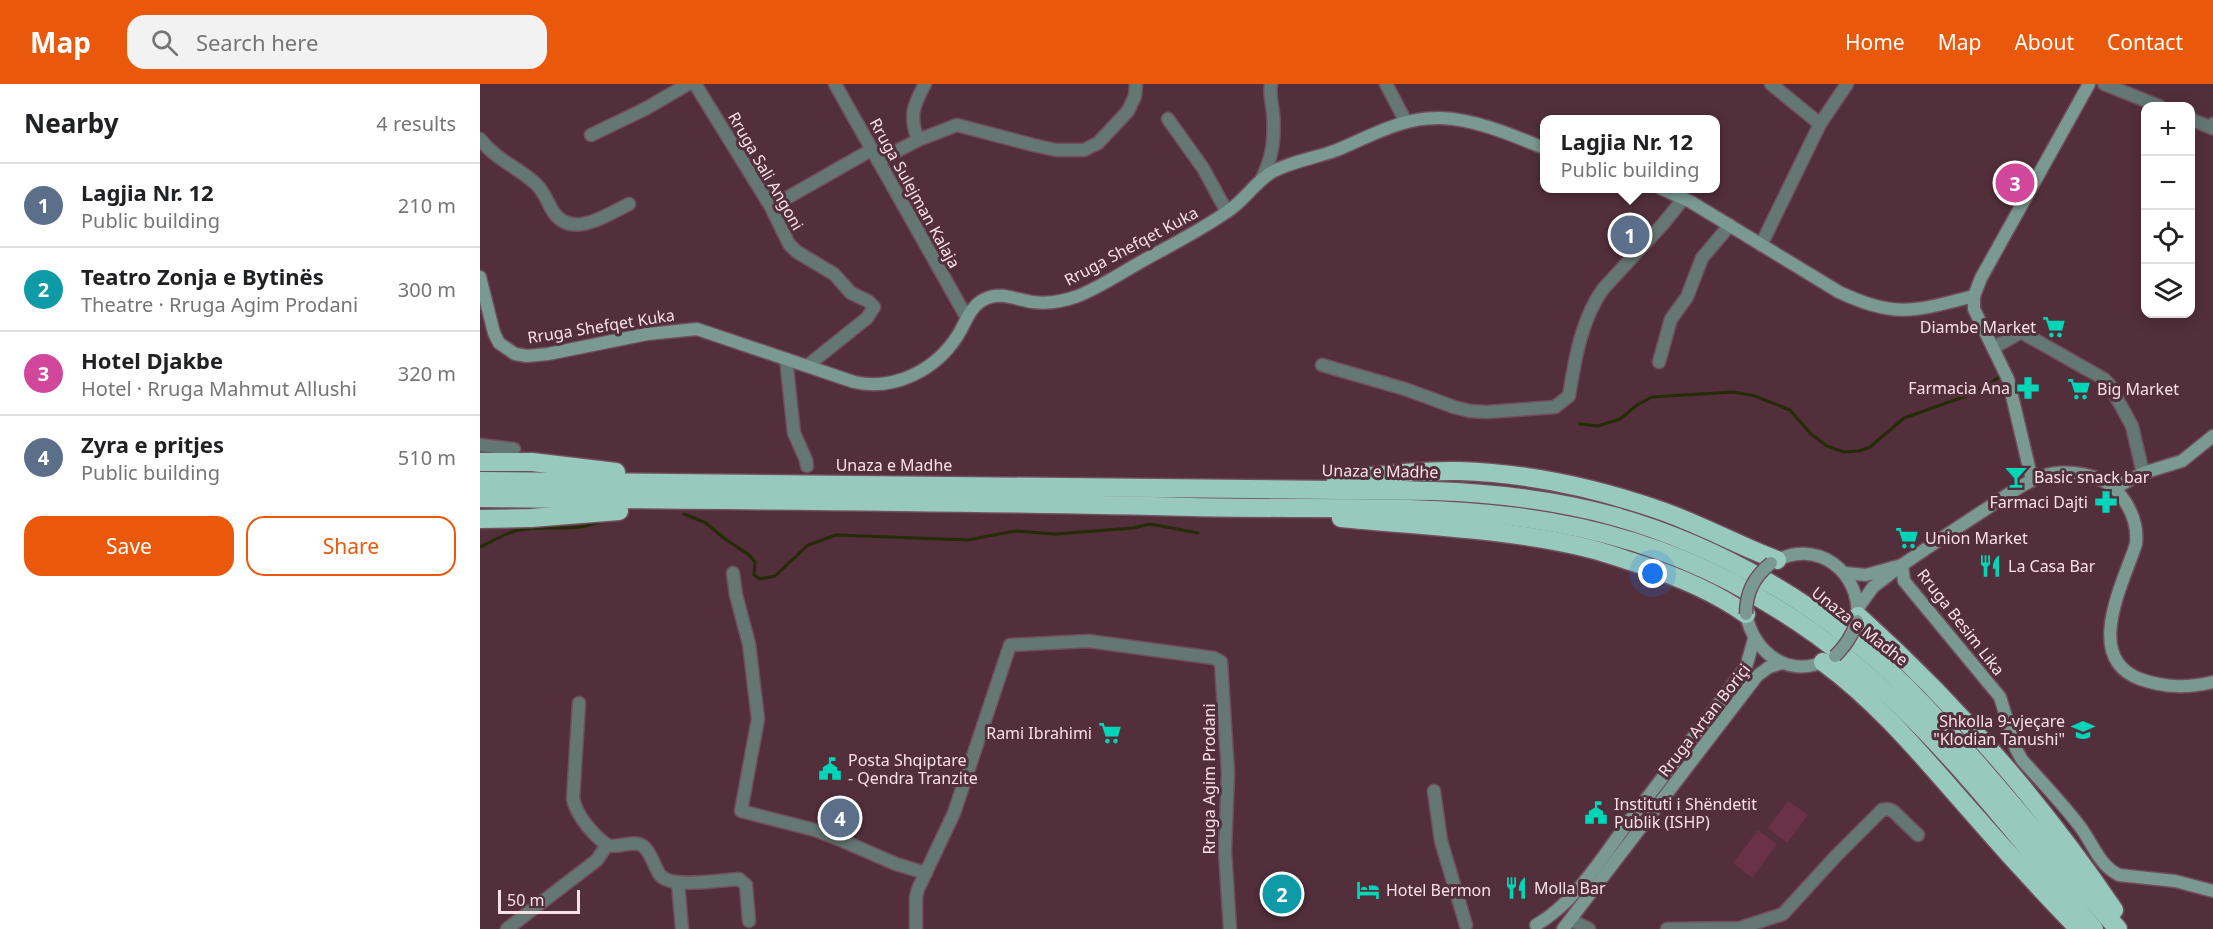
<!DOCTYPE html>
<html lang="en">
<head>
<meta charset="utf-8">
<style>
  body { margin:0; font-family:"Noto Sans",sans-serif; background:#f2f2f2; color:#202124 }
  .controls { position:absolute; right:18px; top:18px; display:grid; overflow:hidden; border-radius:12px; box-shadow:0 3px 15px #0003 }
  .controls button { width:54px; height:54px; display:grid; place-items:center; padding:0; border:0; border-bottom:2px solid #e0e0e0; background:#fff; color:#202124; font:30px sans-serif }
  .scale { position:absolute; left:18px; bottom:15px; width:82px; box-sizing:border-box; padding-left:6px; border:3px solid #f8e0e7; border-top:0; font-size:16px; line-height:21px; white-space:nowrap; color:#f8e0e7; -webkit-text-stroke:4px #522f3b; paint-order:stroke }
  .you { position:absolute; left:1173px; top:490px; width:21px; height:21px; margin:-15px; border:4px solid #fff; border-radius:50%; background:#1a73e8; box-shadow:0 0 0 9px #1a73e833 }
  .badge { display:grid; place-items:center; width:39px; height:39px; border-radius:50%; background:#ea580c; color:#fff; font-size:20px; font-weight:700 }
  .pin { position:absolute; translate:-50% -50%; border:3px solid #fff; box-shadow:0 2px 6px #0006 }
  .popup { position:absolute; left:1060px; top:31px; width:180px; height:78px; box-sizing:border-box; display:grid; place-content:center; border-radius:12px; background:#fff; filter:drop-shadow(0 2px 4px #0005); font-size:20px; white-space:nowrap; color:#757577 }
  .popup b { font-size:22px; color:#202124 }
  .popup::after { content:''; position:absolute; left:50%; top:100%; margin-left:-12px; border:12px solid transparent; border-top-color:#fff }
  .list { margin:0; padding:0; list-style:none }
  h2 { display:flex; justify-content:space-between; align-items:center; height:78px; margin:0; padding:0 24px; font-size:26px }
  h2 small { font-size:20px; font-weight:400; color:#757577 }
  .list li { display:grid; grid-template-columns:39px 1fr auto; gap:18px; align-items:center; box-sizing:border-box; height:84px; padding:0 24px; border-top:2px solid #e0e0e0 }
  .list b { display:block; font-size:22px; white-space:nowrap }
  .list p { margin:0; font-size:20px; white-space:nowrap; color:#757577 }
  .list em { font-size:20px; font-style:normal; color:#757577 }
  .actions { display:flex; gap:12px; padding:18px 24px }
  .actions a { flex:1; padding:14px 0; border:2px solid #ea580c; border-radius:18px; text-align:center; font-size:21px; color:#ea580c }
  .actions .main { background:#ea580c; color:#fff }
  .icon { flex:none; width:33px; height:33px; fill:none; stroke:currentColor; stroke-width:2; stroke-linecap:round; stroke-linejoin:round }
  .map { position:relative; flex:none; width:1733px; height:845px; overflow:hidden }
  header { display:flex; align-items:center; gap:36px; box-sizing:border-box; height:84px; padding:0 30px; background:#ea580c; color:#fff }
  header strong { font-size:28px }
  nav { display:flex; gap:33px; margin-inline-start:auto; font-size:21px }
  .search { width:420px; height:54px; background:#f2f2f2; display:flex; align-items:center; gap:15px; box-sizing:border-box; padding:0 21px; border-radius:18px; color:#757577; font-size:22px }
  main { display:flex }
  aside { flex:1; background:#fff }
  .map>svg:first-child { display:block }
  .green { fill:#6a3247 }
  .lines { fill:none; stroke-linecap:round; stroke-linejoin:round }
  .stream { stroke:#252b06; stroke-width:3 }
  .street-casing { stroke:#704f5a; stroke-width:15 }
  .secondary-casing { stroke:#704f5a; stroke-width:15 }
  .highway-casing { stroke:#704f5a; stroke-width:21 }
  .street { stroke:#647772; stroke-width:12 }
  .secondary { stroke:#799991; stroke-width:12 }
  .highway { stroke:#98c9bd; stroke-width:18 }
  .secondary-bridge-casing { stroke:#704f5a; stroke-width:15; stroke-linecap:butt }
  .secondary-bridge { stroke:#799991; stroke-width:12 }
  .labels { text-anchor:middle; stroke-width:6; stroke-linejoin:round; paint-order:stroke }
  .street-label { font-size:16px; fill:#f8e0e7; stroke:#522f3b }
  .poi-label { font-size:16px; fill:#f8e0e7; stroke:#522f3b; text-anchor:start }
</style>
</head>
<body>
<header>
<strong>Map</strong>
<div class="search"><svg class="icon" aria-label="search" viewBox="0 0 24 24"><circle cx="10" cy="10" r="6"/><path d="M15 15l6 6"/></svg>Search here</div>
<nav><a>Home</a><a>Map</a><a>About</a><a>Contact</a></nav>
</header>
<main>
<aside>
<h2>Nearby<small>4 results</small></h2>
<ul class="list">
<li><span class="badge" style="background:#5c6f8a">1</span><div><b>Lagjia Nr. 12</b><p>Public building</p></div><em>210 m</em></li>
<li><span class="badge" style="background:#0f9aa8">2</span><div><b>Teatro Zonja e Bytinës</b><p>Theatre · Rruga Agim Prodani</p></div><em>300 m</em></li>
<li><span class="badge" style="background:#d1479c">3</span><div><b>Hotel Djakbe</b><p>Hotel · Rruga Mahmut Allushi</p></div><em>320 m</em></li>
<li><span class="badge" style="background:#5c6f8a">4</span><div><b>Zyra e pritjes</b><p>Public building</p></div><em>510 m</em></li>
</ul>
<div class="actions"><a class="main">Save</a><a>Share</a></div>
</aside>
<div class="map">
<svg width="1733" height="845" viewBox="0 0 1733 845">
  <rect width="100%" height="100%" fill="#522f3b"/>
  <g class="green">
    <path d="M1308,717L1328,731L1307,759L1288,744Z"/>
    <path d="M1278,746L1297,760L1272,794L1253,779Z"/>
  </g>
  <g class="lines">
    <g class="stream">
      <path d="M1100,340L1118,342L1140,335L1157,321L1172,313L1253,308L1275,312L1310,326L1331,350L1347,362L1364,368L1379,367L1390,363L1424,334L1489,311L1522,292"/>
      <path d="M204,430L226,439L245,455L268,470L275,478L274,491L280,495L295,492L328,461L356,451L488,456L535,447L575,450L653,444L670,440L718,449"/>
      <path d="M0,463C13,457 25,449 39,446C69,440 95,450 124,436"/>
    </g>
    <g class="street-casing">
      <g id="street">
        <path d="M215,0L291,123L309,160L317,168L354,190L371,209L388,217L394,223L387,234L327,282"/>
        <path d="M355,0L487,234"/>
        <path d="M906,0L926,38"/>
        <path d="M1291,0L1340,40"/>
        <path d="M1624,0L1679,22"/>
        <path d="M688,35L723,84L747,128"/>
        <path d="M1710,35L1732,44L1733,40"/>
        <path d="M111,51L165,25L208,0"/>
        <path d="M0,55C17,77 40,84 57,101C65,109 68,120 74,129C93,155 128,130 149,120"/>
        <path d="M438,56C429,32 433,22 445,0"/>
        <path d="M398,77L438,56L477,41L553,61L576,66H604L618,59L648,27L655,12L656,0"/>
        <path d="M781,96C793,74 795,53 793,29C792,19 789,10 791,0"/>
        <path d="M291,123L391,66"/>
        <path d="M1281,161L1340,40L1367,0"/>
        <path d="M1513,264L1541,248L1624,295L1629,300L1652,342L1663,389"/>
        <path d="M306,275L314,349L326,376L327,382"/>
        <path d="M1179,278L1191,235L1207,213L1222,174L1250,141"/>
        <path d="M842,281L925,305L974,323L990,327L1007,328L1075,323L1089,312C1095,275 1101,236 1123,205L1183,140L1204,114"/>
        <path d="M0,361L34,365"/>
        <path d="M253,489L256,511L269,560L278,635L261,727L335,746L363,757L416,780L446,789"/>
        <path d="M99,619L93,715C97,732 113,751 127,761C138,765 154,755 163,762C172,769 174,783 180,791C191,805 241,796 259,795L266,801L269,837"/>
        <path d="M954,707L961,757L986,841"/>
        <path d="M198,799L202,845"/>
        <path d="M1091,836L1109,845"/>
        <path d="M27,845L117,776L127,761"/>
        <path d="M436,845V813L438,805L474,729L530,561L608,557L734,574L741,578L748,689L745,767L750,845"/>
        <path d="M1187,845L1260,844L1303,830L1355,773L1402,726L1408,725L1413,727L1438,751"/>
      </g>
    </g>
    <g class="secondary-casing">
      <g id="secondary">
        <path d="M1180,104L1211,118L1359,208C1416,235 1435,227 1494,212"/>
        <path d="M0,193L14,249L19,259L35,270L47,272L68,270L167,250L217,245L374,298C415,307 456,286 478,251C486,238 490,222 505,215C520,207 537,216 553,218C568,220 584,217 598,212C621,203 644,187 666,175C693,160 723,145 748,127C765,116 775,98 792,88C812,77 836,74 857,66C891,52 922,33 960,34C995,35 1032,51 1064,64"/>
        <path d="M1552,396L1528,295L1494,225V212L1501,194L1609,0"/>
        <path d="M1635,404L1663,389L1702,377L1733,352"/>
        <path d="M1292,479C1336,452 1383,488 1377,537"/>
        <path d="M1365,489L1386,491L1422,481L1393,503L1378,524"/>
        <path d="M1266,530C1274,570 1310,596 1349,575"/>
        <path d="M1733,598C1707,604 1686,604 1660,595C1603,574 1643,500 1656,460C1658,442 1651,424 1639,409C1623,390 1586,384 1562,392C1543,399 1524,413 1506,425C1478,443 1450,462 1422,481L1424,497L1520,613L1536,665L1542,676C1561,697 1581,718 1598,740C1612,757 1618,781 1639,791L1695,797L1733,807"/>
        <path d="M1056,841C1096,818 1122,773 1150,736C1189,685 1228,635 1266,583L1274,555"/>
        <path d="M1083,845L1277,592L1289,583L1302,579"/>
      </g>
    </g>
    <g class="highway-casing">
      <g id="highway">
        <path d="M0,378H52L136,388"/>
        <path d="M856,396C897,392 937,386 979,387C1047,389 1115,404 1179,426C1220,440 1257,461 1297,476"/>
        <path d="M0,397L953,407C1014,409 1074,416 1133,432C1241,462 1345,524 1425,602C1501,678 1567,764 1638,845"/>
        <path d="M0,414C237,416 474,417 711,423C900,428 1076,406 1251,498C1292,520 1333,546 1369,576C1460,650 1539,755 1614,845"/>
        <path d="M861,434C942,442 1032,445 1111,465C1127,469 1143,475 1159,480C1197,492 1233,507 1266,530"/>
        <path d="M0,435L51,434L139,427"/>
        <path d="M1378,532C1475,619 1561,718 1634,826"/>
        <path d="M1343,578C1403,622 1448,679 1497,734C1530,772 1564,809 1599,845"/>
      </g>
    </g>
    <use href="#street" class="street"/>
    <use href="#secondary" class="secondary"/>
    <use href="#highway" class="highway"/>
    <g class="secondary-bridge-casing">
      <g id="secondary-bridge">
        <path d="M1266,530C1266,508 1274,493 1291,479"/>
        <path d="M1355,572C1366,561 1372,552 1377,537"/>
      </g>
    </g>
    <use href="#secondary-bridge" class="secondary-bridge"/>
  </g>
  <defs>
    <g id="supermarket-bare" transform="scale(1.8)"><path d="M-6-5.5h2.5l.6 2H6L4.5 2H-2.5L-4.4-4H-6ZM-1.5 3.2a1.3 1.3 0 1 0 .1 0ZM3 3.2a1.3 1.3 0 1 0 .1 0Z" fill="#00d5b7" stroke="#522f3b" stroke-width="2.5" paint-order="stroke"/></g>
    <g id="pharmacy-bare" transform="scale(1.8)"><path d="M-2-6h4v4h4v4h-4v4h-4v-4h-4v-4h4Z" fill="#00d5b7" stroke="#522f3b" stroke-width="2.5" paint-order="stroke"/></g>
    <g id="bar-bare" transform="scale(1.8)"><path d="M-6-5H6L.8 .8V4.5H3.5V6h-7V4.5H-.8V.8Z" fill="#00d5b7" stroke="#522f3b" stroke-width="2.5" paint-order="stroke"/></g>
    <g id="restaurant-bare" transform="scale(1.8)"><path d="M-5-6h1v4h1v-4h1v4h1v-4h1v5L-1.5 .5V6h-2V.5L-5-1ZM5-6V6H3V1.5H1.5Q1.5-4 5-6Z" fill="#00d5b7" stroke="#522f3b" stroke-width="2.5" paint-order="stroke"/></g>
    <g id="school-bare" transform="scale(1.8)"><path d="M0-5L7-2L0 1L-7-2ZM-4 1L0 2.5L4 1V4Q0 6-4 4Z" fill="#00d5b7" stroke="#522f3b" stroke-width="2.5" paint-order="stroke"/></g>
    <g id="civic-bare" transform="scale(1.8)"><path d="M-.6-6.5H3V-4.5H.6V-3L4-1V1h2V6H-6V1h2V-1L-.6-3ZM-1.2 2.5V6h2.4V2.5Z" fill="#00d5b7" stroke="#522f3b" stroke-width="2.5" paint-order="stroke"/></g>
    <g id="hotel-bare" transform="scale(1.8)"><path d="M-6-4.5h1.5V1H6V5H4.5V3h-9V5H-6ZM-4 0a1.8 1.8 0 1 1 3.6 0ZM.5 0V-2.5h3Q6-2.5 6 0Z" fill="#00d5b7" stroke="#522f3b" stroke-width="2.5" paint-order="stroke"/></g>
  </defs>
  <g fill-rule="evenodd">
    <use href="#supermarket-bare" x="1574" y="243"/>
    <use href="#pharmacy-bare" x="1548" y="304"/>
    <use href="#supermarket-bare" x="1599" y="305"/>
    <use href="#bar-bare" x="1536" y="393"/>
    <use href="#pharmacy-bare" x="1626" y="418"/>
    <use href="#supermarket-bare" x="1427" y="454"/>
    <use href="#restaurant-bare" x="1510" y="482"/>
    <use href="#school-bare" x="1603" y="646"/>
    <use href="#supermarket-bare" x="630" y="649"/>
    <use href="#civic-bare" x="350" y="685"/>
    <use href="#civic-bare" x="1116" y="729"/>
    <use href="#restaurant-bare" x="1036" y="804"/>
    <use href="#hotel-bare" x="888" y="806"/>
  </g>
  <g class="labels">
    <g class="street-label">
      <text transform="translate(286 87) rotate(60)" y="6">Rruga Sali Angoni</text>
      <text transform="translate(435 109) rotate(61)" y="6">Rruga Sulejman Kalaja</text>
      <text transform="translate(651 162) rotate(-28)" y="6">Rruga Shefqet Kuka</text>
      <text transform="translate(121 242) rotate(-9)" y="6">Rruga Shefqet Kuka</text>
      <text x="414" y="387">Unaza e Madhe</text>
      <text transform="translate(900 387) rotate(1)" y="6">Unaza e Madhe</text>
      <text transform="translate(1481 538) rotate(52)" y="6">Rruga Besim Lika</text>
      <text transform="translate(1380 542) rotate(38)" y="6">Unaza e Madhe</text>
      <text transform="translate(1224 636) rotate(-52)" y="6">Rruga Artan Boriçi</text>
      <text transform="translate(729 695) rotate(-90)" y="6">Rruga Agim Prodani</text>
    </g>
    <g class="poi-label">
      <text x="1556" y="249" text-anchor="end">Diambe Market</text>
      <text x="1530" y="310" text-anchor="end">Farmacia Ana</text>
      <text x="1617" y="311">Big Market</text>
      <text x="1554" y="399">Basic snack bar</text>
      <text x="1608" y="424" text-anchor="end">Farmaci Dajti</text>
      <text x="1445" y="460">Union Market</text>
      <text x="1528" y="488">La Casa Bar</text>
      <text x="1585" y="643" text-anchor="end">Shkolla 9-vjeçare<tspan x="1585" dy="18">"Klodian Tanushi"</tspan></text>
      <text x="612" y="655" text-anchor="end">Rami Ibrahimi</text>
      <text x="368" y="682">Posta Shqiptare<tspan x="368" dy="18">- Qendra Tranzite</tspan></text>
      <text x="1134" y="726">Instituti i Shëndetit<tspan x="1134" dy="18">Publik (ISHP)</tspan></text>
      <text x="1054" y="810">Molla Bar</text>
      <text x="906" y="812">Hotel Bermon</text>
    </g>
  </g>
</svg>
<div class="controls">
<button>+</button>
<button>−</button>
<button><svg class="icon" aria-label="locate" viewBox="0 0 24 24"><circle cx="12" cy="12" r="6"/><path d="M12 2v4M12 18v4M2 12h4M18 12h4"/></svg></button>
<button><svg class="icon" aria-label="layers" viewBox="0 0 24 24"><path d="M12 4l9 5-9 5-9-5zM3 14l9 5 9-5"/></svg></button>
</div>
<div class="scale">50 m</div>
<div class="you"></div>
<div class="pin badge" style="left:1150px;top:151px;background:#5c6f8a">1</div>
<div class="popup"><b>Lagjia Nr. 12</b>Public building</div>
<div class="pin badge" style="left:802px;top:810px;background:#0f9aa8">2</div>
<div class="pin badge" style="left:1535px;top:99px;background:#d1479c">3</div>
<div class="pin badge" style="left:360px;top:734px;background:#5c6f8a">4</div>
</div>
</main>
</body>
</html>
